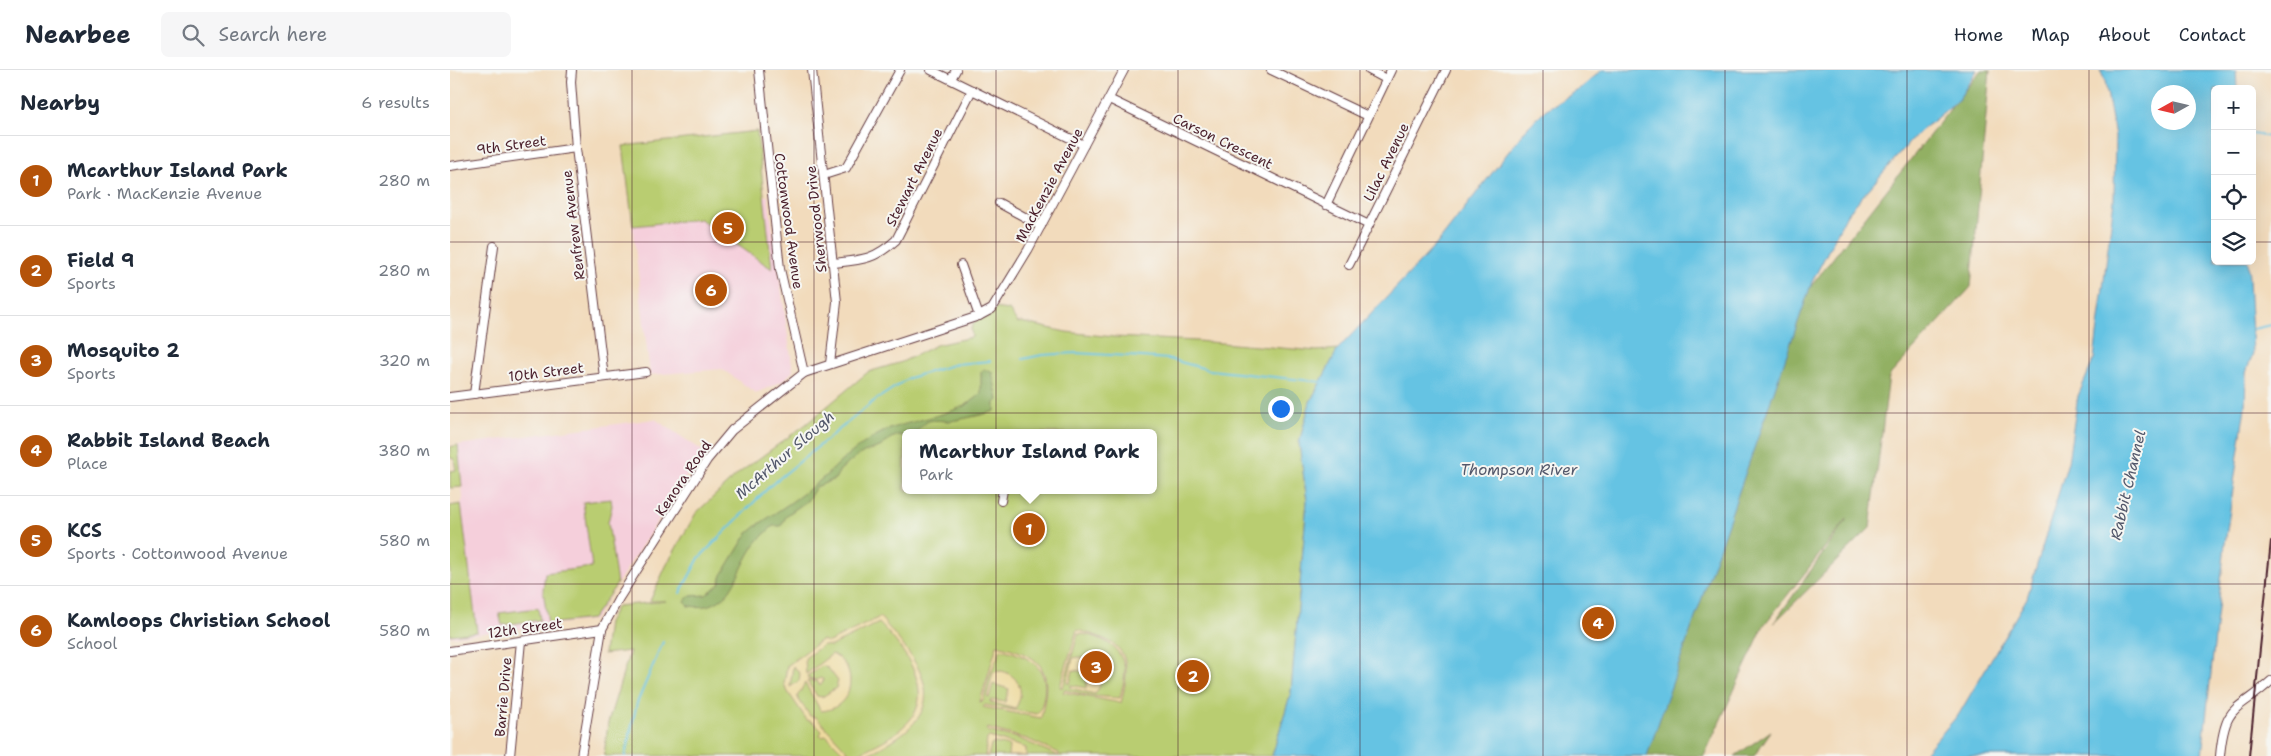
<!DOCTYPE html>
<html lang="en">
<head>
<meta charset="utf-8">
<style>
  body { margin:0; font-family:"Shantell Sans",sans-serif; background:#f6f6f7; color:#1f2937 }
  .controls { position:absolute; right:15px; top:15px; display:grid; overflow:hidden; border-radius:8px; box-shadow:0 5px 20px #0002 }
  .controls button { width:45px; height:45px; display:grid; place-items:center; padding:0; border:0; border-bottom:1px solid #e0e1e3; background:#fff; color:#1f2937; font:25px sans-serif }
  .compass { position:absolute; left:1701px; top:15px; width:45px; height:45px; border-radius:50%; background:#fff; box-shadow:0 5px 20px #0002; rotate:262deg }
  .you { position:absolute; left:830px; top:338px; width:18px; height:18px; margin:-12px; border:4px solid #fff; border-radius:50%; background:#1a73e8; box-shadow:0 0 0 8px #1a73e833 }
  .badge { display:grid; place-items:center; width:32px; height:32px; border-radius:50%; background:#b45309; color:#fff; font-size:16px; font-weight:700 }
  .pin { position:absolute; translate:-50% -50%; border:2px solid #fff; box-shadow:0 1px 5px #0006 }
  .popup { position:absolute; left:452px; top:359px; width:255px; height:65px; box-sizing:border-box; display:grid; place-content:center; border-radius:8px; background:#fff; filter:drop-shadow(0 1px 4px #0005); font-size:16px; white-space:nowrap; color:#747a83 }
  .popup b { font-size:19px; color:#1f2937 }
  .popup::after { content:''; position:absolute; left:50%; top:100%; margin-left:-10px; border:10px solid transparent; border-top-color:#fff }
  .list { margin:0; padding:0; list-style:none }
  h2 { display:flex; justify-content:space-between; align-items:center; height:65px; margin:0; padding:0 20px; font-size:21px }
  h2 small { font-size:16px; font-weight:400; color:#747a83 }
  .list li { display:grid; grid-template-columns:32px 1fr auto; gap:15px; align-items:center; box-sizing:border-box; height:90px; padding:0 20px; border-top:1px solid #e0e1e3 }
  .list b { display:block; font-size:19px; white-space:nowrap }
  .list p { margin:0; font-size:16px; white-space:nowrap; color:#747a83 }
  .list em { font-size:16px; font-style:normal; color:#747a83 }
  .icon { flex:none; width:28px; height:28px; fill:none; stroke:currentColor; stroke-width:2; stroke-linecap:round; stroke-linejoin:round }
  .map { position:relative; flex:none; width:1821px; height:686px; overflow:hidden }
  header { display:flex; align-items:center; gap:30px; box-sizing:border-box; height:70px; padding:0 25px; background:#fff; border-bottom:1px solid #e0e1e3 }
  header strong { font-size:24px }
  nav { display:flex; gap:28px; margin-inline-start:auto; font-size:18px }
  .search { width:350px; height:45px; background:#f6f6f7; display:flex; align-items:center; gap:12px; box-sizing:border-box; padding:0 18px; border-radius:8px; color:#747a83; font-size:19px }
  main { display:flex }
  aside { flex:1; background:#fff }
  .map>svg:first-child { display:block }
  .built { fill:#f5cfdb }
  .green { fill:#b9cd71; stroke:#82764e; fill-rule:evenodd }
  .forest { fill:#92b063; stroke:#6e6847 }
  .sand { fill:#eeda9e; stroke:#9c7c64; fill-rule:evenodd }
  .water { fill:#65c3e3; stroke:#587187; fill-rule:evenodd }
  .lines { fill:none; stroke-linecap:round; stroke-linejoin:round }
  .stream { stroke:#65c3e3; stroke-width:2 }
  .minor-casing { stroke:#633b41; stroke-width:10 }
  .minor { stroke:#fff; stroke-width:8 }
  .rail { stroke:#4a1f2b; stroke-width:2 }
  .grid { fill:none; stroke:#4a1f2b; stroke-width:1; stroke-opacity:0.55 }
  .labels { text-anchor:middle; stroke-width:4; stroke-linejoin:round; paint-order:stroke }
  .street-label { font-size:14px; fill:#4a1f2b; stroke:#f6f6f2 }
  .water-label { font-size:15px; font-style:italic; fill:#53586b; stroke:#f6f6f2 }
</style>
</head>
<body>
<header>
<strong>Nearbee</strong>
<div class="search"><svg class="icon" aria-label="search" viewBox="0 0 24 24"><circle cx="10" cy="10" r="6"/><path d="M15 15l6 6"/></svg>Search here</div>
<nav><a>Home</a><a>Map</a><a>About</a><a>Contact</a></nav>
</header>
<main>
<aside>
<h2>Nearby<small>6 results</small></h2>
<ul class="list">
<li><span class="badge">1</span><div><b>Mcarthur Island Park</b><p>Park · MacKenzie Avenue</p></div><em>280 m</em></li>
<li><span class="badge">2</span><div><b>Field 9</b><p>Sports</p></div><em>280 m</em></li>
<li><span class="badge">3</span><div><b>Mosquito 2</b><p>Sports</p></div><em>320 m</em></li>
<li><span class="badge">4</span><div><b>Rabbit Island Beach</b><p>Place</p></div><em>380 m</em></li>
<li><span class="badge">5</span><div><b>KCS</b><p>Sports · Cottonwood Avenue</p></div><em>580 m</em></li>
<li><span class="badge">6</span><div><b>Kamloops Christian School</b><p>School</p></div><em>580 m</em></li>
</ul>
</aside>
<div class="map">
<svg width="1821" height="686" viewBox="0 0 1821 686">
  <rect width="100%" height="100%" fill="#f6f6f2"/>
  <filter id="ink" filterUnits="userSpaceOnUse"><feTurbulence type="fractalNoise" baseFrequency=".02" numOctaves="2"/><feDisplacementMap in="SourceGraphic" scale="10" xChannelSelector="R" yChannelSelector="G"/><feConvolveMatrix kernelMatrix="1 2 1 2 8 2 1 2 1" color-interpolation-filters="sRGB"/></filter>
  <filter id="wash" filterUnits="userSpaceOnUse"><feTurbulence type="fractalNoise" baseFrequency=".0096" numOctaves="4" result="noise"/><feDisplacementMap in="SourceGraphic" scale="20" xChannelSelector="R" yChannelSelector="G"/><feGaussianBlur stdDeviation="1.12" result="paint"/><feColorMatrix in="noise" values="0 0 0 0 0 0 0 0 0 0 0 0 0 0 0 0 0 1.4 0 .05"/><feComposite in="paint" operator="in"/></filter>
  <g filter="url(#wash)">
    <rect width="100%" height="100%" fill="#f2dbbc"/>
    <g class="built">
      <path d="M318,126L343,301L333,311L306,323L272,299L200,305L181,142Z"/>
      <path d="M205,349L253,381L144,550L0,567V436L11,434L13,428L8,375Z"/>
    </g>
    <g class="green">
      <path d="M307,61L322,199L250,149L183,156L173,76Z"/>
      <path d="M535,237L559,240L568,253L571,252L616,262L664,267L747,271L867,281L888,279L860,332L849,373L857,431L841,622L822,686H154L158,653L180,581L154,584L158,552L167,536L216,531H200L216,496L246,443L289,403L355,355L418,302L452,292L486,275L522,267L521,258ZM455,363H703V420H455Z"/>
      <path d="M8,375L12,417L0,418V401L6,400L4,389L0,388V377Z"/>
      <path d="M161,429L162,436L158,452L167,514L142,549L98,554L93,520L95,503L142,497L133,432Z"/>
      <path d="M11,434L27,562L0,565V436Z"/>
      <path d="M88,538L90,550L52,555L49,543Z"/>
    </g>
    <g class="forest">
      <path d="M1531,0H1540L1521,217L1439,306L1420,458L1323,554L1398,448L1314,555L1254,686H1163L1284,314Z"/>
      <path d="M534,300L542,302L548,330L545,333V341C541,343 504,351 500,351C483,351 478,346 466,363H455V367L449,365L441,368L430,377L414,382L406,387L390,400L385,409L366,417L357,431L337,445L331,456H323C316,463 307,470 302,479C284,508 281,542 238,536L235,531L239,526L256,525L269,514L272,505L297,464L309,454C334,437 362,419 383,399C397,385 415,371 433,362C460,349 514,345 531,323V302Z"/>
      <path d="M1321,661L1304,686H1285Z"/>
    </g>
    <g class="sand">
      <path d="M430,547C461,585 506,629 446,668C434,676 419,686 404,686C420,677 441,669 454,656C490,625 454,578 429,553L381,576L373,575L355,588L356,604L382,584C411,598 403,639 371,641L355,613L347,627L360,646L366,647L402,686H397L376,665L373,667L370,665L372,661L363,652L357,650L338,622L334,614L337,596L371,570L379,572ZM343,596L350,604L349,611L340,617ZM372,596L378,598L388,611L386,618L372,627L367,626L357,611H367L370,615L374,610L370,608L367,610L358,609L357,606Z"/>
      <path d="M627,560C675,573 683,583 671,633L613,622L615,620L641,626L670,628C672,619 675,610 675,600C673,577 649,564 628,564L613,617H610Z"/>
      <path d="M547,575C596,587 602,600 591,648L533,637L535,635L587,644C591,640 593,632 594,626C600,596 576,585 551,579L539,607L533,631L530,632Z"/>
      <path d="M629,587C648,590 658,607 645,624L621,618V615L636,618L638,602L623,600L620,613H617L623,588Z"/>
      <path d="M552,601C571,607 575,623 565,639L540,632L541,630L555,632L559,619L543,614L539,628L537,627L543,602Z"/>
      <path d="M537,658L577,669L609,683V686L568,668L537,661Z"/>
      <path d="M539,667L576,678V686H558L559,676L545,673L541,675L538,686H535L537,669Z"/>
    </g>
    <g class="water">
      <path d="M1152,0H1527L1509,29L1465,66L1397,144L1362,212L1197,686H822L841,622L857,431L849,373L860,332L888,279L986,175L1077,58L1095,40L1130,19Z"/>
      <path d="M1650,0H1786L1787,19H1765V191H1798L1803,283L1796,303L1795,337L1775,474L1752,686H1472L1509,644L1577,528L1618,392L1628,326L1644,289L1664,130L1665,66L1655,11ZM1708,22H1738V52H1708Z"/>
    </g>
    <g class="lines">
      <g class="stream">
        <path d="M1802,64L1821,67"/>
        <path d="M1803,259L1821,255"/>
        <path d="M573,289L592,285L626,283L678,286L719,289L760,300L872,312"/>
        <path d="M230,523L249,488L320,416L424,331L459,308L506,294L540,291"/>
        <path d="M175,686L187,633L213,572"/>
      </g>
    </g>
  </g>
  <g filter="url(#ink)">
    <g class="lines">
      <g class="minor-casing">
        <g id="minor">
          <path d="M122,0L121,12L126,78L154,307"/>
          <path d="M309,0L330,199L354,303"/>
          <path d="M362,0L387,232L380,294"/>
          <path d="M481,0L634,75"/>
          <path d="M821,0L918,46"/>
          <path d="M919,0L936,9"/>
          <path d="M501,9L506,0"/>
          <path d="M659,29L919,155"/>
          <path d="M0,96L126,78"/>
          <path d="M374,105L396,98L450,0"/>
          <path d="M549,133L591,156"/>
          <path d="M876,135L941,0"/>
          <path d="M383,193C412,190 424,190 446,170L522,20"/>
          <path d="M511,195L529,246"/>
          <path d="M899,195L996,0"/>
          <path d="M24,324L44,176"/>
          <path d="M0,327L196,302"/>
          <path d="M551,431L553,420"/>
          <path d="M0,581L152,559"/>
          <path d="M60,686L71,571"/>
          <path d="M131,686L152,559L169,528L257,390L282,360L354,303L529,246L542,239L578,180L674,0"/>
          <path d="M1770,686C1775,632 1787,642 1821,611"/>
        </g>
      </g>
      <use href="#minor" class="minor"/>
      <path class="rail" d="M1799,686L1821,471"/>
    </g>
  </g>
  <path class="grid" d="M182,0V686M364,0V686M546,0V686M728,0V686M910,0V686M1093,0V686M1275,0V686M1457,0V686M1639,0V686M0,172H1765M1802,172H1821M0,343H1821M0,514H1821"/>
  <g class="labels">
    <g class="street-label">
      <text transform="translate(773 71) rotate(26)" y="5">Carson Crescent</text>
      <text transform="translate(61 75) rotate(-8)" y="5">9th Street</text>
      <text transform="translate(936 92) rotate(-64)" y="5">Lilac Avenue</text>
      <text transform="translate(464 107) rotate(-63)" y="5">Stewart Avenue</text>
      <text transform="translate(599 115) rotate(-62)" y="5">MacKenzie Avenue</text>
      <text transform="translate(366 149) rotate(-96)" y="5">Sherwood Drive</text>
      <text transform="translate(339 151) rotate(82)" y="5">Cottonwood Avenue</text>
      <text transform="translate(123 155) rotate(-97)" y="5">Renfrew Avenue</text>
      <text transform="translate(96 302) rotate(-7)" y="5">10th Street</text>
      <text transform="translate(233 408) rotate(-56)" y="5">Kenora Road</text>
      <text transform="translate(75 558) rotate(-8)" y="5">12th Street</text>
      <text transform="translate(53 627) rotate(-85)" y="5">Barrie Drive</text>
    </g>
    <g class="water-label">
      <text transform="translate(335 385) rotate(-41)" y="5">McArthur Slough</text>
      <text x="1069" y="405">Thompson River</text>
      <text transform="translate(1678 415) rotate(-77)" y="5">Rabbit Channel</text>
    </g>
  </g>
</svg>
<div class="controls">
<button>+</button>
<button>−</button>
<button><svg class="icon" aria-label="locate" viewBox="0 0 24 24"><circle cx="12" cy="12" r="6"/><path d="M12 2v4M12 18v4M2 12h4M18 12h4"/></svg></button>
<button><svg class="icon" aria-label="layers" viewBox="0 0 24 24"><path d="M12 4l9 5-9 5-9-5zM3 14l9 5 9-5"/></svg></button>
</div>
<svg class="compass" viewBox="-18 -18 36 36"><path d="M0-13l5 13h-10z" fill="#e53935"/><path d="M0 13l5-13h-10z" fill="#747a83"/></svg>
<div class="you"></div>
<div class="pin badge" style="left:579px;top:459px">1</div>
<div class="popup"><b>Mcarthur Island Park</b>Park</div>
<div class="pin badge" style="left:743px;top:606px">2</div>
<div class="pin badge" style="left:646px;top:597px">3</div>
<div class="pin badge" style="left:1148px;top:553px">4</div>
<div class="pin badge" style="left:278px;top:158px">5</div>
<div class="pin badge" style="left:261px;top:220px">6</div>
</div>
</main>
</body>
</html>
